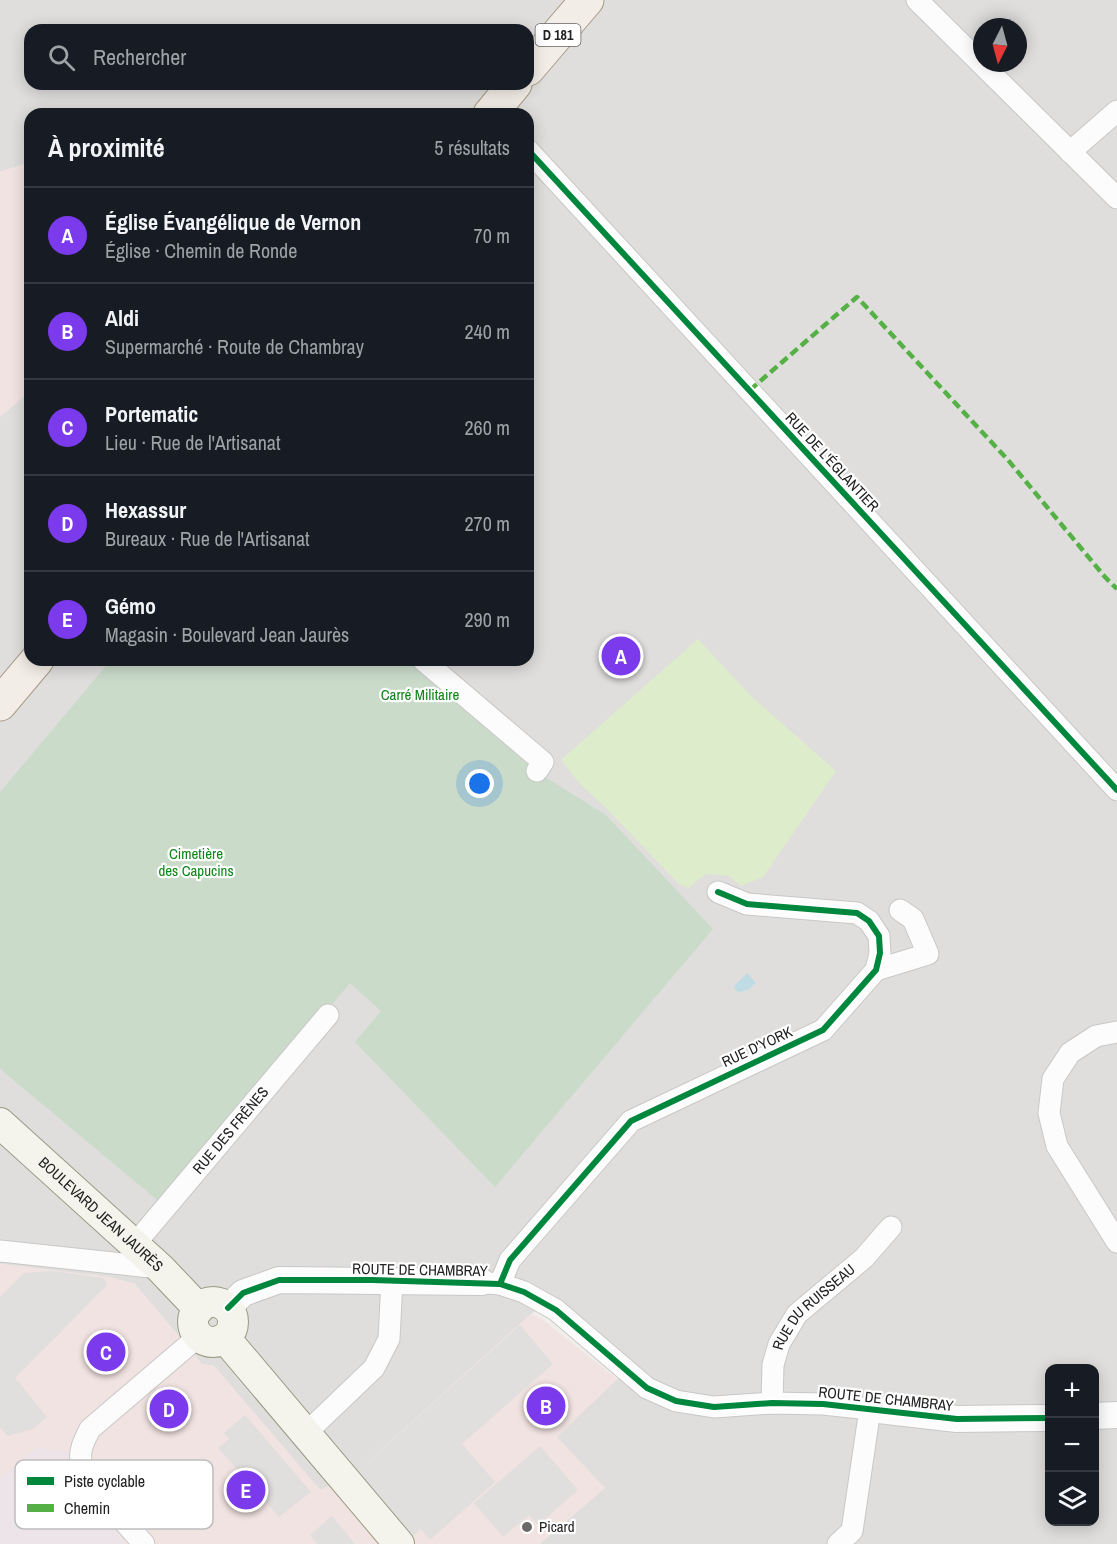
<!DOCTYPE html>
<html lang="fr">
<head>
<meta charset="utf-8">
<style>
  body { margin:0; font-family:"Archivo Narrow",sans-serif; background:#20242c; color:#f1f3f6 }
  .controls { position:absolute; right:18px; bottom:18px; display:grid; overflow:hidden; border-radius:12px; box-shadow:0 3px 15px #0003 }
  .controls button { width:54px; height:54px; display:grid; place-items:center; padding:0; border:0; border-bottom:2px solid #363941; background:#171b24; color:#f1f3f6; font:30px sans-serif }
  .compass { position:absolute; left:973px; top:18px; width:54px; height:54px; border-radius:50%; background:#171b24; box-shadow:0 3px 15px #0003; rotate:186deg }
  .you { position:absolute; left:480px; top:784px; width:21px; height:21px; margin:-15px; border:4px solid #fff; border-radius:50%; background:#1a73e8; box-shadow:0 0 0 9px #1a73e833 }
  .badge { display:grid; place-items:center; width:39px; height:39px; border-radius:50%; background:#7c3aed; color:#fff; font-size:20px; font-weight:700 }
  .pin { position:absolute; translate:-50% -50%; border:3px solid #fff; box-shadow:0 2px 6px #0006 }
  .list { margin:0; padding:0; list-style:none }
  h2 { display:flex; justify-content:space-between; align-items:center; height:78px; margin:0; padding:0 24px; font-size:26px }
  h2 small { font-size:20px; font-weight:400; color:#9ea1a6 }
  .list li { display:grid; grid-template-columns:39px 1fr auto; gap:18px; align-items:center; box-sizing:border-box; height:96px; padding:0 24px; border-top:2px solid #363941 }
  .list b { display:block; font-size:22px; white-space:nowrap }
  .list p { margin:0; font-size:20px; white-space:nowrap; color:#9ea1a6 }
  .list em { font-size:20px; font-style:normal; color:#9ea1a6 }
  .icon { flex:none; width:33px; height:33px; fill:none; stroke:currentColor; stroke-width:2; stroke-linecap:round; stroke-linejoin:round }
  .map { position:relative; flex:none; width:1117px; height:1544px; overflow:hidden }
  .search { position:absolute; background:#171b24; box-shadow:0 3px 15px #0003; left:24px; top:24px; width:510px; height:66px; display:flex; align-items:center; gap:15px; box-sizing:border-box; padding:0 21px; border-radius:18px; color:#9ea1a6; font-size:22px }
  .panel { position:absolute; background:#171b24; box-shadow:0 3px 15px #0003; left:24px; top:108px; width:510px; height:558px; border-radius:18px }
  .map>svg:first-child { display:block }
  .residential { fill:#dfdedc; fill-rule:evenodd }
  .commercial { fill:#f1e3e1 }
  .industrial { fill:#ede4e9 }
  .grass { fill:#ddeccb }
  .cemetery { fill:#cadbca }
  .parking { fill:#e0dfde }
  .water { fill:#bfdbe3 }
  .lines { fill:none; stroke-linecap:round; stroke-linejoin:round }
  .minor-casing { stroke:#c9c8c7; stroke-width:23 }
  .tertiary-casing { stroke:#c9c8c7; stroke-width:28 }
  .secondary-casing { stroke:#999a82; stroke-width:32 }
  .primary-casing { stroke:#a79c86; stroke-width:35 }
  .minor { stroke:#fdfcfc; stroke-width:21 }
  .tertiary { stroke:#fdfcfc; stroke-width:26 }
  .secondary { stroke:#f4f4ed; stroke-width:30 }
  .primary { stroke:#f3ede7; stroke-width:33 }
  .quiet { stroke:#55b145; stroke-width:4.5; stroke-dasharray:9 4.5; stroke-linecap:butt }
  .cycleway-casing { stroke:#fff; stroke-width:10 }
  .cycleway { stroke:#00873e; stroke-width:6 }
  .poi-dot { fill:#6a6968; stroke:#fff; stroke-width:2 }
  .labels { text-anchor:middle; stroke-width:4.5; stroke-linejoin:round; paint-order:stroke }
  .shield { fill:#fff; stroke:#646464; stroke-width:1.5 }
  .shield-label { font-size:14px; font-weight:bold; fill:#222 }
  .street-label { font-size:15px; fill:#222; stroke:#fff }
  .park-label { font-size:15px; fill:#0c8416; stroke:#fff }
  .poi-label { font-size:15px; fill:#222; stroke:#fff; text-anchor:start }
  .key { fill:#fff; stroke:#bdbdbd; stroke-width:1.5 }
  .key-label { font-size:16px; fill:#222 }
</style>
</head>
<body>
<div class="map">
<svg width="1117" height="1544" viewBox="0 0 1117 1544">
  <rect width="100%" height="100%" fill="#f0eeeb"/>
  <path class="residential" d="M0,0H1117V1544H539L556,1437L617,1379L633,1370L552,1298L531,1314L352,1476L320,1490L214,1366L202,1364L135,1284L109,1277L0,1264V417L30,391V660H528V114H30V162L0,172ZM982,27H1018V63H982ZM30,30H528V84H30ZM1050,1368H1094V1522H1050Z"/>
  <g class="commercial">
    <path d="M30,162V391L0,417V172Z"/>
    <path d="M0,1264L109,1277L135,1284L202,1364L214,1366L320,1490L352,1476L531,1314L542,1319L617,1379L557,1437L605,1488L540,1544H126L78,1488L71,1453L0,1479Z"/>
  </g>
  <path class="industrial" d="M37,1447L71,1453L79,1488L126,1544H0V1479Z"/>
  <path class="grass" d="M698,639L751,696L836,771L763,877L741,886L729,876L706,874L688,888L679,884L606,808L581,785L561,760Z"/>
  <path class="cemetery" d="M111,660H412L522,752L528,757L529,767L606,815L713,929L495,1187L355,1042L381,1011L350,983L163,1205L0,1069V792Z"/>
  <g class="parking">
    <path d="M52,1271L104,1278L107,1285L15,1378L47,1417L33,1429L8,1436L0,1427V1297L24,1273Z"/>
    <path d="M520,1325L553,1364L462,1444L495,1482L430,1540L421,1529L409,1540L352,1476Z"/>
    <path d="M245,1415L311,1492L279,1517L218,1448L229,1439L224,1433Z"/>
    <path d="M540,1446L578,1490L538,1525L529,1515L503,1537L474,1503Z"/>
    <path d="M332,1516L355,1544H317L310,1535Z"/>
  </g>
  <path class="water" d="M747,973L756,983L748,990L739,992L736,991L734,986Z"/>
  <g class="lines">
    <g class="minor-casing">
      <g id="minor">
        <path d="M917,0L1117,198"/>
        <path d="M528,150L1117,790"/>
        <path d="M1070,152L1117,111"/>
        <path d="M423,660L543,762L537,771"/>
        <path d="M876,970L928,954L913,919L900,910"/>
        <path d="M1117,1032L1096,1036L1070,1053L1053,1079L1049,1113L1057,1146L1117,1242"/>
        <path id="s1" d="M134,1245L328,1015"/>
        <path d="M0,1251L160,1268"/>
        <path d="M487,1283L500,1284L524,1292L556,1310L647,1388L676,1401L714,1407L772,1403L823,1404L870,1409L852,1531L838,1544"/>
        <path d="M500,1284L510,1260L631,1121L823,1030L876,970L880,953L879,936L869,921L857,913L747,904L718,892"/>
        <path id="s2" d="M772,1403L773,1365L779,1344L797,1314L864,1258L891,1227"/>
        <path d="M305,1434L374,1368L389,1339L392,1280"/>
        <path d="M144,1544C130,1528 83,1479 81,1461C79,1449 85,1439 90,1429L199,1336"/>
      </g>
    </g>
    <g class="tertiary-casing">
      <g id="tertiary">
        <path d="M228,1308L243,1293L279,1280L482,1282"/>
        <path d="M870,1409L957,1419L1050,1418"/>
        <path d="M1094,1416L1117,1415"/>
      </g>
    </g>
    <g class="secondary-casing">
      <g id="secondary">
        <path id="s3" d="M0,1123L160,1268L199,1309"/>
        <circle cx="213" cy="1322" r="20"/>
        <path d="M225,1338L399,1544"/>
      </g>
    </g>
    <g class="primary-casing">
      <g id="primary">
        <path d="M528,69L587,0"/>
        <path d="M490,114L515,84"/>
        <path d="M0,704L37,660"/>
      </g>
    </g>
    <use href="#minor" class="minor"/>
    <use href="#tertiary" class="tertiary"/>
    <use href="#secondary" class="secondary"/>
    <use href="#primary" class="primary"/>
    <path class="quiet" d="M750,390L857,297L1008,460L1105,577L1117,589"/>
    <g class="cycleway-casing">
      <g id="cycleway">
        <path d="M528,150L1117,790"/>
        <path d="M500,1284L510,1260L631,1121L823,1030L876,970L880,953L879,936L869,921L857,913L747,904L718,892"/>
        <path d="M228,1308L243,1293L279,1280H372L500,1284L524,1292L556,1310L647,1388L676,1401L714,1407L772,1403L823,1404L957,1419L1050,1418"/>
      </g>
    </g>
    <use href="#cycleway" class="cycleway"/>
  </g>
  <circle class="poi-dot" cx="527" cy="1527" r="6"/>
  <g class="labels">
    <rect class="shield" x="535.5" y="24" width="45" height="22" rx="4.5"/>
    <g class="shield-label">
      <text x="558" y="40">D 181</text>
    </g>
    <g class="street-label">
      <text transform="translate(832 462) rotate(47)" y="5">RUE DE L'ÉGLANTIER</text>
      <text transform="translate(757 1047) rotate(-25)" y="5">RUE D'YORK</text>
      <text dy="5" stroke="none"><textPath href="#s1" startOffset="150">RUE DES FRÊNES</textPath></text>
      <text dy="5" stroke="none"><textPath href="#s3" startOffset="136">BOULEVARD JEAN JAURÈS</textPath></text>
      <text transform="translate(420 1270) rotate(1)" y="5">ROUTE DE CHAMBRAY</text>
      <text dy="5" stroke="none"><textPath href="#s2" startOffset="111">RUE DU RUISSEAU</textPath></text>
      <text transform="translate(886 1399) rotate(6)" y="5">ROUTE DE CHAMBRAY</text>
    </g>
    <g class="park-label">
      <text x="420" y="700">Carré Militaire</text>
      <text x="196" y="859">Cimetière<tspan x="196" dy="17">des Capucins</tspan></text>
    </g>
    <g class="poi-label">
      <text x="539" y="1532">Picard</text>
    </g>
  </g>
  <rect x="15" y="1460" width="198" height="69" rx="9" class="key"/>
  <rect x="27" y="1477" width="27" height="8" fill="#00873e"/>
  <rect x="27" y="1504" width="27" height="8" fill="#55b145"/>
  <g class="key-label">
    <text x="64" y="1487">Piste cyclable</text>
    <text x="64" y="1514">Chemin</text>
  </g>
</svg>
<div class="controls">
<button>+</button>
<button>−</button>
<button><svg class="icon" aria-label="layers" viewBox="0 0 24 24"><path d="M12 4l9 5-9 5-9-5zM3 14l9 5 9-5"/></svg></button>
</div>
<svg class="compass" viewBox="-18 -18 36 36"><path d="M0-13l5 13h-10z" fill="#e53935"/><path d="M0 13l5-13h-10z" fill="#9ea1a6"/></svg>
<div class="you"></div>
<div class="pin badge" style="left:621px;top:656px">A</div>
<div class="pin badge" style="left:546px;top:1406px">B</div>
<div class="pin badge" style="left:106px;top:1352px">C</div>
<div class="pin badge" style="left:169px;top:1409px">D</div>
<div class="pin badge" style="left:246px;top:1490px">E</div>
<div class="search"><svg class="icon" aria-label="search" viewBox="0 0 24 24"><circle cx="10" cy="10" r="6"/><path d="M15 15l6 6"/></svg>Rechercher</div>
<section class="panel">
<h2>À proximité<small>5 résultats</small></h2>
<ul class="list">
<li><span class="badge">A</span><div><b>Église Évangélique de Vernon</b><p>Église · Chemin de Ronde</p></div><em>70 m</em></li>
<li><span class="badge">B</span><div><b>Aldi</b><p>Supermarché · Route de Chambray</p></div><em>240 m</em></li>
<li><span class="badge">C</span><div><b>Portematic</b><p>Lieu · Rue de l'Artisanat</p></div><em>260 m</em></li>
<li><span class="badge">D</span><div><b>Hexassur</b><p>Bureaux · Rue de l'Artisanat</p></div><em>270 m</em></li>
<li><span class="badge">E</span><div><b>Gémo</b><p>Magasin · Boulevard Jean Jaurès</p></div><em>290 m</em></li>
</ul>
</section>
</div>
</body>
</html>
